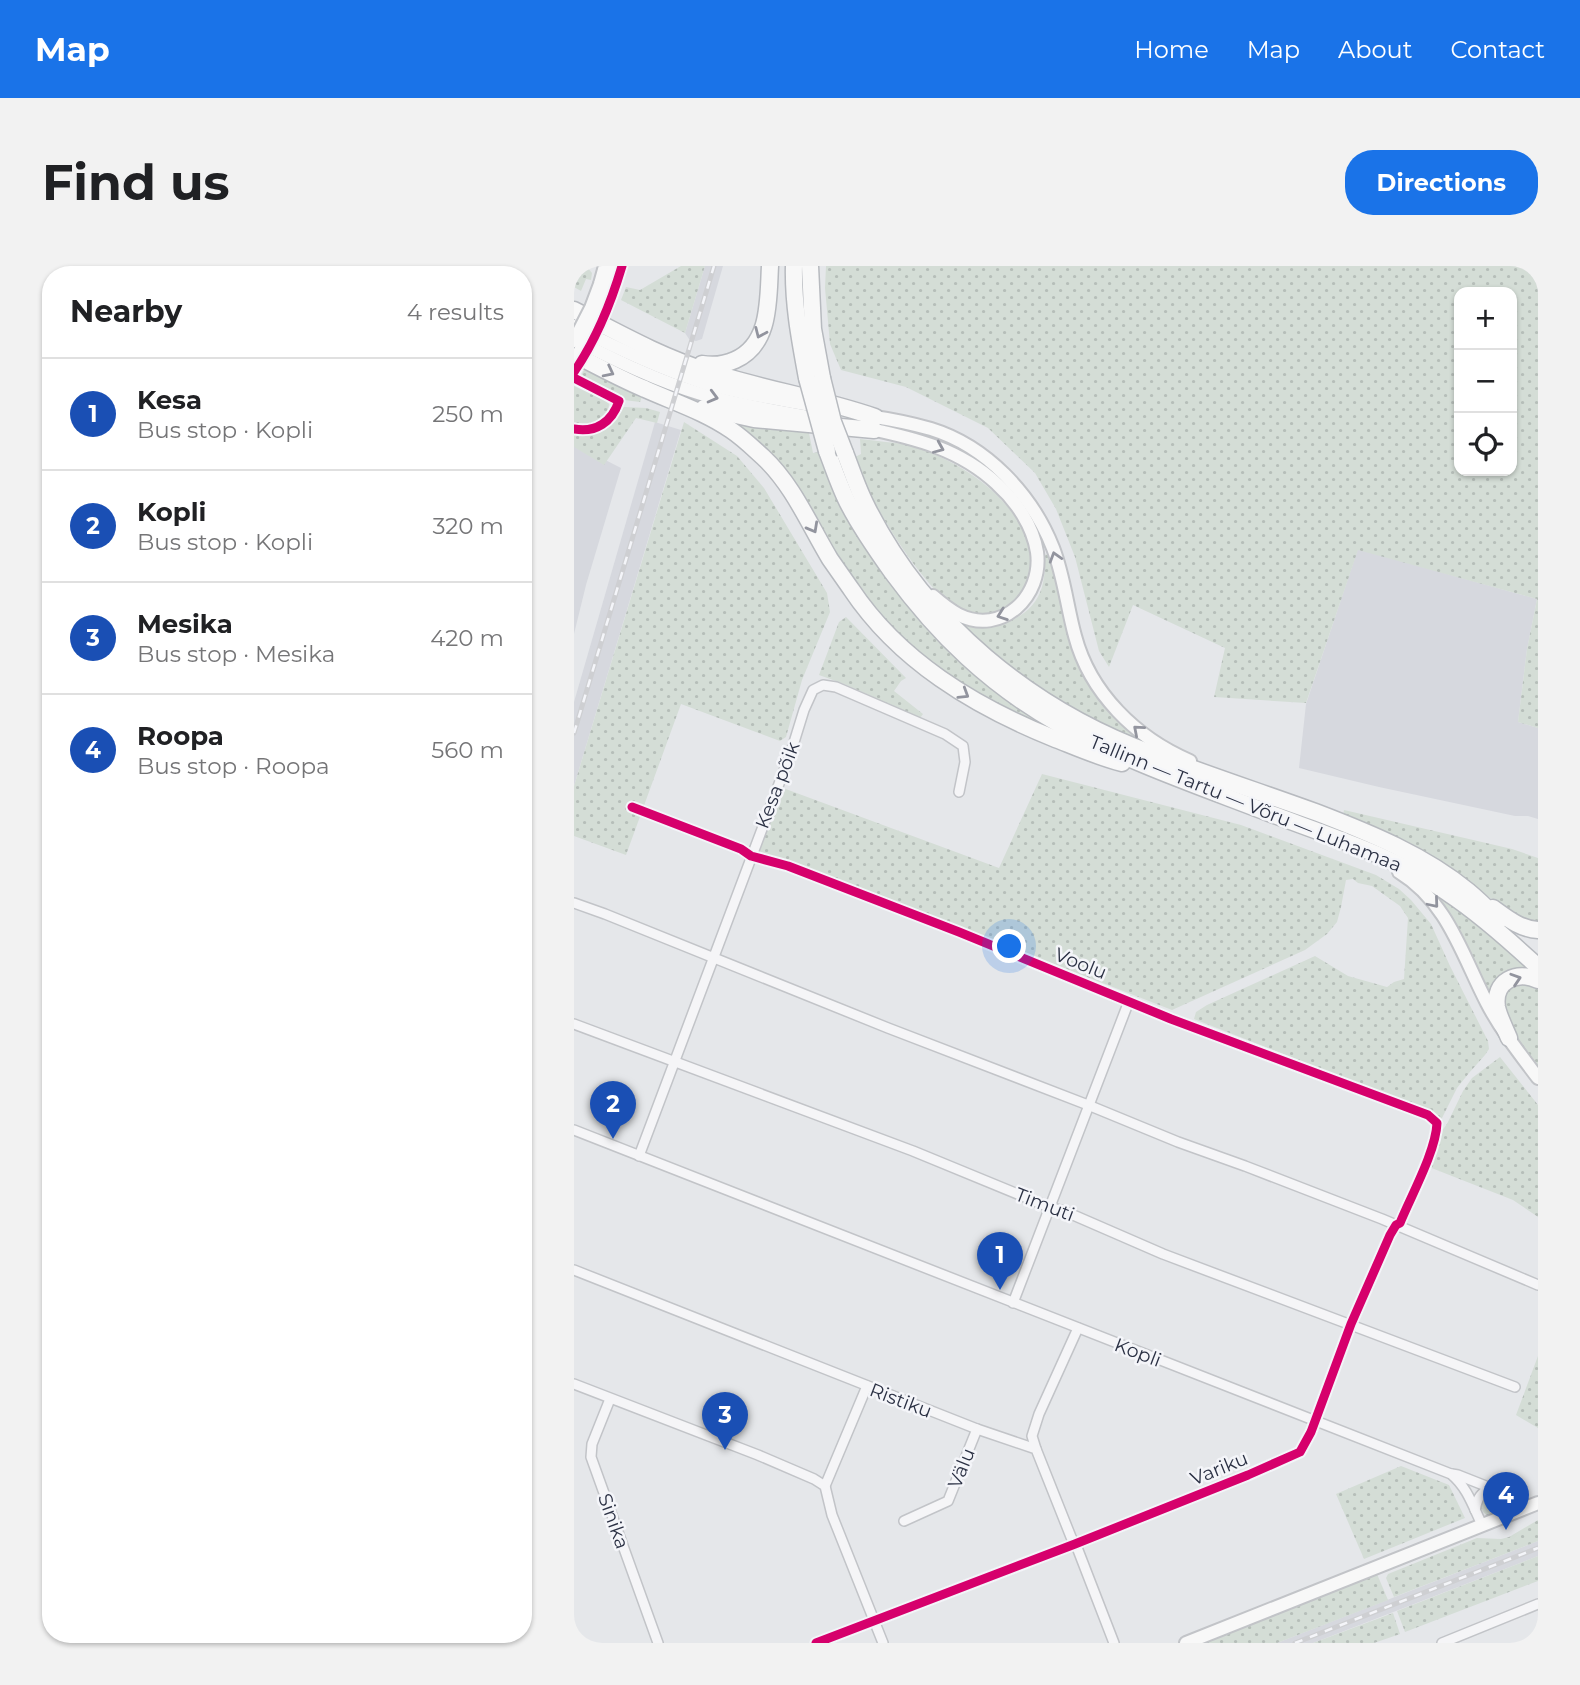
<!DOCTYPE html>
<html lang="en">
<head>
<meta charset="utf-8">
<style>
  body { margin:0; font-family:Montserrat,sans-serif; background:#f2f2f2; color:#202124 }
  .controls { position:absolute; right:21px; top:21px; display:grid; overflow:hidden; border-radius:14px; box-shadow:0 2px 5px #0004 }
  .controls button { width:63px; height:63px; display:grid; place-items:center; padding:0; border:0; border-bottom:2px solid #e0e0e0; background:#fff; color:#202124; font:35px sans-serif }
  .you { position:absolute; left:436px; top:681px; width:24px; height:24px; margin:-18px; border:5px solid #fff; border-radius:50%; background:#1a73e8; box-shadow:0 0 0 10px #1a73e833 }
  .badge { display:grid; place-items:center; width:46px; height:46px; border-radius:50%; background:#1a73e8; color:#fff; font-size:23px; font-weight:700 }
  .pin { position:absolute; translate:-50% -58px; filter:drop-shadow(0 2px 4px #0008) }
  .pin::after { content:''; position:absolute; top:37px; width:24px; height:21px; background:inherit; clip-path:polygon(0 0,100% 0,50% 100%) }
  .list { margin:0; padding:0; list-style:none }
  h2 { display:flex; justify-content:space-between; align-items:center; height:91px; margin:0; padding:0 28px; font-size:30px }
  h2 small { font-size:23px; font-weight:400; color:#757577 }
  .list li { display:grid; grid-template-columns:46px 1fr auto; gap:21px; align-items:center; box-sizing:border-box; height:112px; padding:0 28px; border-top:2px solid #e0e0e0 }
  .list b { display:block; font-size:26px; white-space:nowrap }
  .list p { margin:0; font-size:23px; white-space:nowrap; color:#757577 }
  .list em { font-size:23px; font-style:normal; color:#757577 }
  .icon { flex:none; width:38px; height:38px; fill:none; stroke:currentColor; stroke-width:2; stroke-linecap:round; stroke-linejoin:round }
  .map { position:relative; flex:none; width:964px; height:1377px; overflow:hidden; border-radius:28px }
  header { display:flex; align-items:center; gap:42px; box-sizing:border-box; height:98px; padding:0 35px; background:#1a73e8; color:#fff }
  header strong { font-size:33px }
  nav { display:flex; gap:38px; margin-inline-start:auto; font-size:24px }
  .intro { display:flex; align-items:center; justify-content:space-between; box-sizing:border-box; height:168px; padding:0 42px }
  h1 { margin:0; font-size:49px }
  .button { padding:18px 32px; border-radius:28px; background:#1a73e8; color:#fff; font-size:24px; font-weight:700 }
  main { display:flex; gap:42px; padding:0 42px }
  aside { flex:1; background:#fff; border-radius:28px; box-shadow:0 2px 5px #0004 }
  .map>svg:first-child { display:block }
  .built { fill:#d6d8de }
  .grass { fill:url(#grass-dots); fill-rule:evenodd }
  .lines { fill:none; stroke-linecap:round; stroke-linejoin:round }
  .street-casing { stroke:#c2c4c8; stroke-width:12 }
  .secondary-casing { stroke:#c2c4c8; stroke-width:16 }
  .highway-casing { stroke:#b7babf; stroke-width:19 }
  .street { stroke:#f5f5f7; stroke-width:9 }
  .secondary { stroke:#f8f8f8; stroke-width:12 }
  .highway { stroke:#f8f8f8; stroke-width:16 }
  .rail-casing { stroke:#cecfd2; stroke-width:5 }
  .rail { stroke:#f4f5f9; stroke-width:2.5; stroke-dasharray:8; stroke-linecap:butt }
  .secondary-bridge-casing { stroke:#c2c4c8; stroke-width:16; stroke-linecap:butt }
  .highway-bridge-casing { stroke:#b7babf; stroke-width:19; stroke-linecap:butt }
  .secondary-bridge { stroke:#f8f8f8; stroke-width:12 }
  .highway-bridge { stroke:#f8f8f8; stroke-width:16 }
  .cycleway-casing { stroke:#f4f5f9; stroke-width:13 }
  .cycleway { stroke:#d6006c; stroke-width:9 }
  .oneway { stroke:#92949e }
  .labels { text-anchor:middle; stroke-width:5; stroke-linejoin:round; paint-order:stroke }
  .street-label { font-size:19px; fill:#2b3144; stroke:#f4f5f9 }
</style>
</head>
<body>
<header>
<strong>Map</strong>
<nav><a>Home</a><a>Map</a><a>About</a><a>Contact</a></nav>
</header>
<div class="intro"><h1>Find us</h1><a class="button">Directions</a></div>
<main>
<aside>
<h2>Nearby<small>4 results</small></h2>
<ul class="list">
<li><span class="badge" style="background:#1a4fb4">1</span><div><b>Kesa</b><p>Bus stop · Kopli</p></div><em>250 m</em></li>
<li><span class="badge" style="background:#1a4fb4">2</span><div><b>Kopli</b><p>Bus stop · Kopli</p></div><em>320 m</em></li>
<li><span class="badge" style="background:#1a4fb4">3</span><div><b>Mesika</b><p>Bus stop · Mesika</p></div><em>420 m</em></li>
<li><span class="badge" style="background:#1a4fb4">4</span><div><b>Roopa</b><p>Bus stop · Roopa</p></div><em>560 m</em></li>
</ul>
</aside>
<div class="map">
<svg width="964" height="1377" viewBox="0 0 964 1377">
  <defs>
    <pattern id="grass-dots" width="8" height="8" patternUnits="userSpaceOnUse" patternTransform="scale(1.75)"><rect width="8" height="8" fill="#d4ddd6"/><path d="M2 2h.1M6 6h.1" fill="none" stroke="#b6beb9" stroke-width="1.8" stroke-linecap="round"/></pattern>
  </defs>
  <rect width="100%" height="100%" fill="#e5e7ea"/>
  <g class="built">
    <path d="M131,0H149L128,73L122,75L115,73L111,67Z"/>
    <path d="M81,156L107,164L0,520V436Z"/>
    <path d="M0,178L47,202L12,319L0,368Z"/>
    <path d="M784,283L963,333L953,383L944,456L964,462V553L954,550H941L805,521L725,502L732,438Z"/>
    <path d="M964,1275V1290L739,1377H703Z"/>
  </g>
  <g class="grass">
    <path d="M0,0L13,1L18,7L17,14L12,13L7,25L0,21Z"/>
    <path d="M107,0H131L111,67L47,34L52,21L66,24Z"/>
    <path d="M252,0H964V462L944,456L953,383L963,333L784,284L732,437L640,431L651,382L559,339L535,401L525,385L501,291L482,243L461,207L414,162L332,121L267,104L256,78L251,22ZM938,26V205H885V26Z"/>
    <path d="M10,104L68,131L66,136L50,134L5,113Z"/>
    <path d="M0,120L30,134L35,138C33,159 18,163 0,159Z"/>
    <path d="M50,141L72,142L86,146L83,157L62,152L30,199L0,181V165C31,172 30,155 50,141Z"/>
    <path d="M149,152L235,167L239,187L246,186L299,290L327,331L362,370L496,473L453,457L376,413L300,346L265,297L233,241Z"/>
    <path d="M110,156L163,190L190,222L253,327L256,346L228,414L212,471L206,475L107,438L52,589L0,570V520Z"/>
    <path d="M286,173C301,175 318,176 334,179C381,192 438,228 454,276C470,323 425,366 381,341C354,325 312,260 298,231C291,218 286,204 281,191L287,188Z"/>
    <path d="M476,287C488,341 497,398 532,443C543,456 559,468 572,478L523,458L442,408L387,359C417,366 458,355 468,321C471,310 471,300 471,289Z"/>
    <path d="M272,351L332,412L327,415L320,425L349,448L346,452L270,418L245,409L265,356Z"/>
    <path d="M468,508L667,559L802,609L825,623L837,634L857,658L876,700L914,775L915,783L911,789L895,807L883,822L867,854L860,847L620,753L622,746L633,739L741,690L774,710L813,721L820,716L830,713L834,652L826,640L798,620L784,617L779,613L772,614L767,641L763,656L753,668L731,684L598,744L387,662L184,585L209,522L425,602Z"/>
    <path d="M770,544L938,583L964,592V655H952L934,645L873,600L814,567L769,549Z"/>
    <path d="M858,625L895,648L959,704L917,733C899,696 884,658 858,625Z"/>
    <path d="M944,716L964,721V800C950,783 924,747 933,725Z"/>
    <path d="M926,791L964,839V951L939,934L855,901L867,866L873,858L889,825L898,812Z"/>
    <path d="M964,1090V1162L942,1149Z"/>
    <path d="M827,1200L875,1219L891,1252L790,1293L762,1228Z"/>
    <path d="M916,1230L924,1233L928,1244L914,1250L909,1246L906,1240L911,1231Z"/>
    <path d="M964,1254V1275L820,1331L812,1312L814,1308L903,1272L927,1273L935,1271Z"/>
    <path d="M964,1290V1315L831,1366L823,1345Z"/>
    <path d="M803,1308L814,1334L703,1377H630Z"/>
    <path d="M819,1347L826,1368L800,1377H739Z"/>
  </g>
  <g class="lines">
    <g class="street-casing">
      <g id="street">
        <path d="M58,541L167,583L177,590L214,600L385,666L597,753L854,849L863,857C862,885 837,930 826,957L822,959L816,969L777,1058L737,1166L726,1186L674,1209L501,1278L242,1377"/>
        <path d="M0,637L31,648L314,762L514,839L604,876L671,900L808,953L964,1019"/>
        <path d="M0,758L339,885L475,941L490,945L589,988L941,1121"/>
        <path d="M0,864L877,1208C893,1221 899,1240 908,1259"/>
        <path d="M65,890L217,486L230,444L239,424L249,419L262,421L371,468L389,480L391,496L385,526"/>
        <path d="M0,1004L403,1163L462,1183L497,1271L504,1284L540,1377"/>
        <path d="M439,1037L555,735"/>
        <path d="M0,1118L184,1189L240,1213L251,1220L258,1249L309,1377"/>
        <path d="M36,1133L18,1178L17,1191L84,1377"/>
        <path d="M462,1183L458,1170L465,1148L504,1062"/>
        <path d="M878,1208L884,1209L927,1226L951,1242"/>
        <path d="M251,1220L293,1120"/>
        <path d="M901,1244C903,1234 905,1229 914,1223L919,1225"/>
        <path d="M330,1255L374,1235L403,1163"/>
        <path d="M868,1377L964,1338"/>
      </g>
    </g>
    <g class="secondary-casing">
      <g id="secondary">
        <path d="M26,18L31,0"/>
        <path d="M35,21L42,0"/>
        <path d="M0,60C42,82 85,102 130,117C162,127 198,132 231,138"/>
        <path d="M2,74C43,95 84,115 127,128C164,139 202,145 240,152"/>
        <path d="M294,150C315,153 336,157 357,163C412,180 458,228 479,282C490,310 493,341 501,370C516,427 562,472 616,495"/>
        <path d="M292,162C340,172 386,183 423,218C442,235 459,260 463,286C469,330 428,370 385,349C376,344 367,337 359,330"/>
        <path d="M825,606C874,636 888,689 913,737C927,764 946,788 964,812"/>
        <path d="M612,1377L964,1237"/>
      </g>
    </g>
    <g class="highway-casing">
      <g id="highway">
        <path d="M220,0C219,38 226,74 233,112"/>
        <path d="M236,0L239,63L248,112"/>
        <path d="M0,44C43,66 87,91 133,105C188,123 246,132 301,151"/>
        <path d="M0,88C23,100 47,113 71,123C100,136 131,146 157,164C169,172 179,182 189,191C219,219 235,258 256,293C263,303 270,313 277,323C325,395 400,440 479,472C502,481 524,491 548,497"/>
        <path d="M128,98C140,100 150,99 161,94C197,78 194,34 196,0"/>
        <path d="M130,142L180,153L300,164"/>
        <path d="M253,185C260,203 266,222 275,239C287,262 303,285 318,306C365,370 416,419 485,458C553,496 628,521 700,549C759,571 822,591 874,627C906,648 936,675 964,701"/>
        <path d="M271,187C278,205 284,224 293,241C351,357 458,444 579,488C634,509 689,527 744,547C796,567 850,589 894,625C905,634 915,644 925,654"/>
        <path d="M919,642C933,652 946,663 964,664"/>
        <path d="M935,772C931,762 925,751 923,741C919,715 943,704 964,714"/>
      </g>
    </g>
    <use href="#street" class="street"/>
    <use href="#secondary" class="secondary"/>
    <use href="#highway" class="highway"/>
    <g class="rail-casing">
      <g id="rail">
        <path d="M0,467L140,0"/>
        <path d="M721,1377L964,1282"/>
      </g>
    </g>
    <use href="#rail" class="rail"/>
    <g class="secondary-bridge-casing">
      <g id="secondary-bridge">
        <path d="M0,75L17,42L26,18"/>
        <path d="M0,95L19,62L35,21"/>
      </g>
    </g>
    <g class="highway-bridge-casing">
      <g id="highway-bridge">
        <path d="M233,112L253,185"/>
        <path d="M248,112L259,156L271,187"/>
      </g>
    </g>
    <use href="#secondary-bridge" class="secondary-bridge"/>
    <use href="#highway-bridge" class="highway-bridge"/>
    <g class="cycleway-casing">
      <g id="cycleway">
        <path d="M0,106C22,74 37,37 48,0"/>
        <path d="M0,112L45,135C38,156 22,167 0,163"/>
        <path d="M58,541L167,583L177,590L214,600L385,666L597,753L854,849L863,857C862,885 837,930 826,957L822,959L816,969L777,1058L737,1166L726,1186L674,1209L501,1278L242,1377"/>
      </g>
    </g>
    <use href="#cycleway" class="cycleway"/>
  </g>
  <defs><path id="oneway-chevron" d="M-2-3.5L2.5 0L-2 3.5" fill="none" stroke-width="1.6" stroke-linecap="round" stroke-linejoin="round" transform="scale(1.75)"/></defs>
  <g class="oneway">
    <use href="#oneway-chevron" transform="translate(186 67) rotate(114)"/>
    <use href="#oneway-chevron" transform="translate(35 106) rotate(27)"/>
    <use href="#oneway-chevron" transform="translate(139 131) rotate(15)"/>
    <use href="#oneway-chevron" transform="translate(365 182) rotate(23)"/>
    <use href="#oneway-chevron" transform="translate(239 262) rotate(61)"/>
    <use href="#oneway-chevron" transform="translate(481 291) rotate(-107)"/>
    <use href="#oneway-chevron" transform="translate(428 349) rotate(160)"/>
    <use href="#oneway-chevron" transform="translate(390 428) rotate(32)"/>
    <use href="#oneway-chevron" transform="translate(564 464) rotate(-139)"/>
    <use href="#oneway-chevron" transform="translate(860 637) rotate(50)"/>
    <use href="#oneway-chevron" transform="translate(942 713) rotate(-18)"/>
  </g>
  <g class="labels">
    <g class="street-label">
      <text transform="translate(203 519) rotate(-69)" y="7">Kesa põik</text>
      <text transform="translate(672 537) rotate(22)" y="7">Tallinn — Tartu — Võru — Luhamaa</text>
      <text transform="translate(507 697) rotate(22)" y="7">Voolu</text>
      <text transform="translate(471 938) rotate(21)" y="7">Timuti</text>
      <text transform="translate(564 1086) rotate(21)" y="7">Kopli</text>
      <text transform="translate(327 1134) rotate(21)" y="7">Ristiku</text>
      <text transform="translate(387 1202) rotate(-68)" y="7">Välu</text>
      <text transform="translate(645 1202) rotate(-22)" y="7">Variku</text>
      <text transform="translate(40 1255) rotate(70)" y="7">Sinika</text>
    </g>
  </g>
</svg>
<div class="controls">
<button>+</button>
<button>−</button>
<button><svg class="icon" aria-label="locate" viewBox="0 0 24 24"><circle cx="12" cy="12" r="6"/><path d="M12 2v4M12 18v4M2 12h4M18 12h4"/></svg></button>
</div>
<div class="you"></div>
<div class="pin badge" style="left:426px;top:1024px;background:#1a4fb4">1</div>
<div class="pin badge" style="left:39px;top:873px;background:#1a4fb4">2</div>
<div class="pin badge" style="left:151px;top:1184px;background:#1a4fb4">3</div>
<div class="pin badge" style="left:932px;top:1264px;background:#1a4fb4">4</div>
</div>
</main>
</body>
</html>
